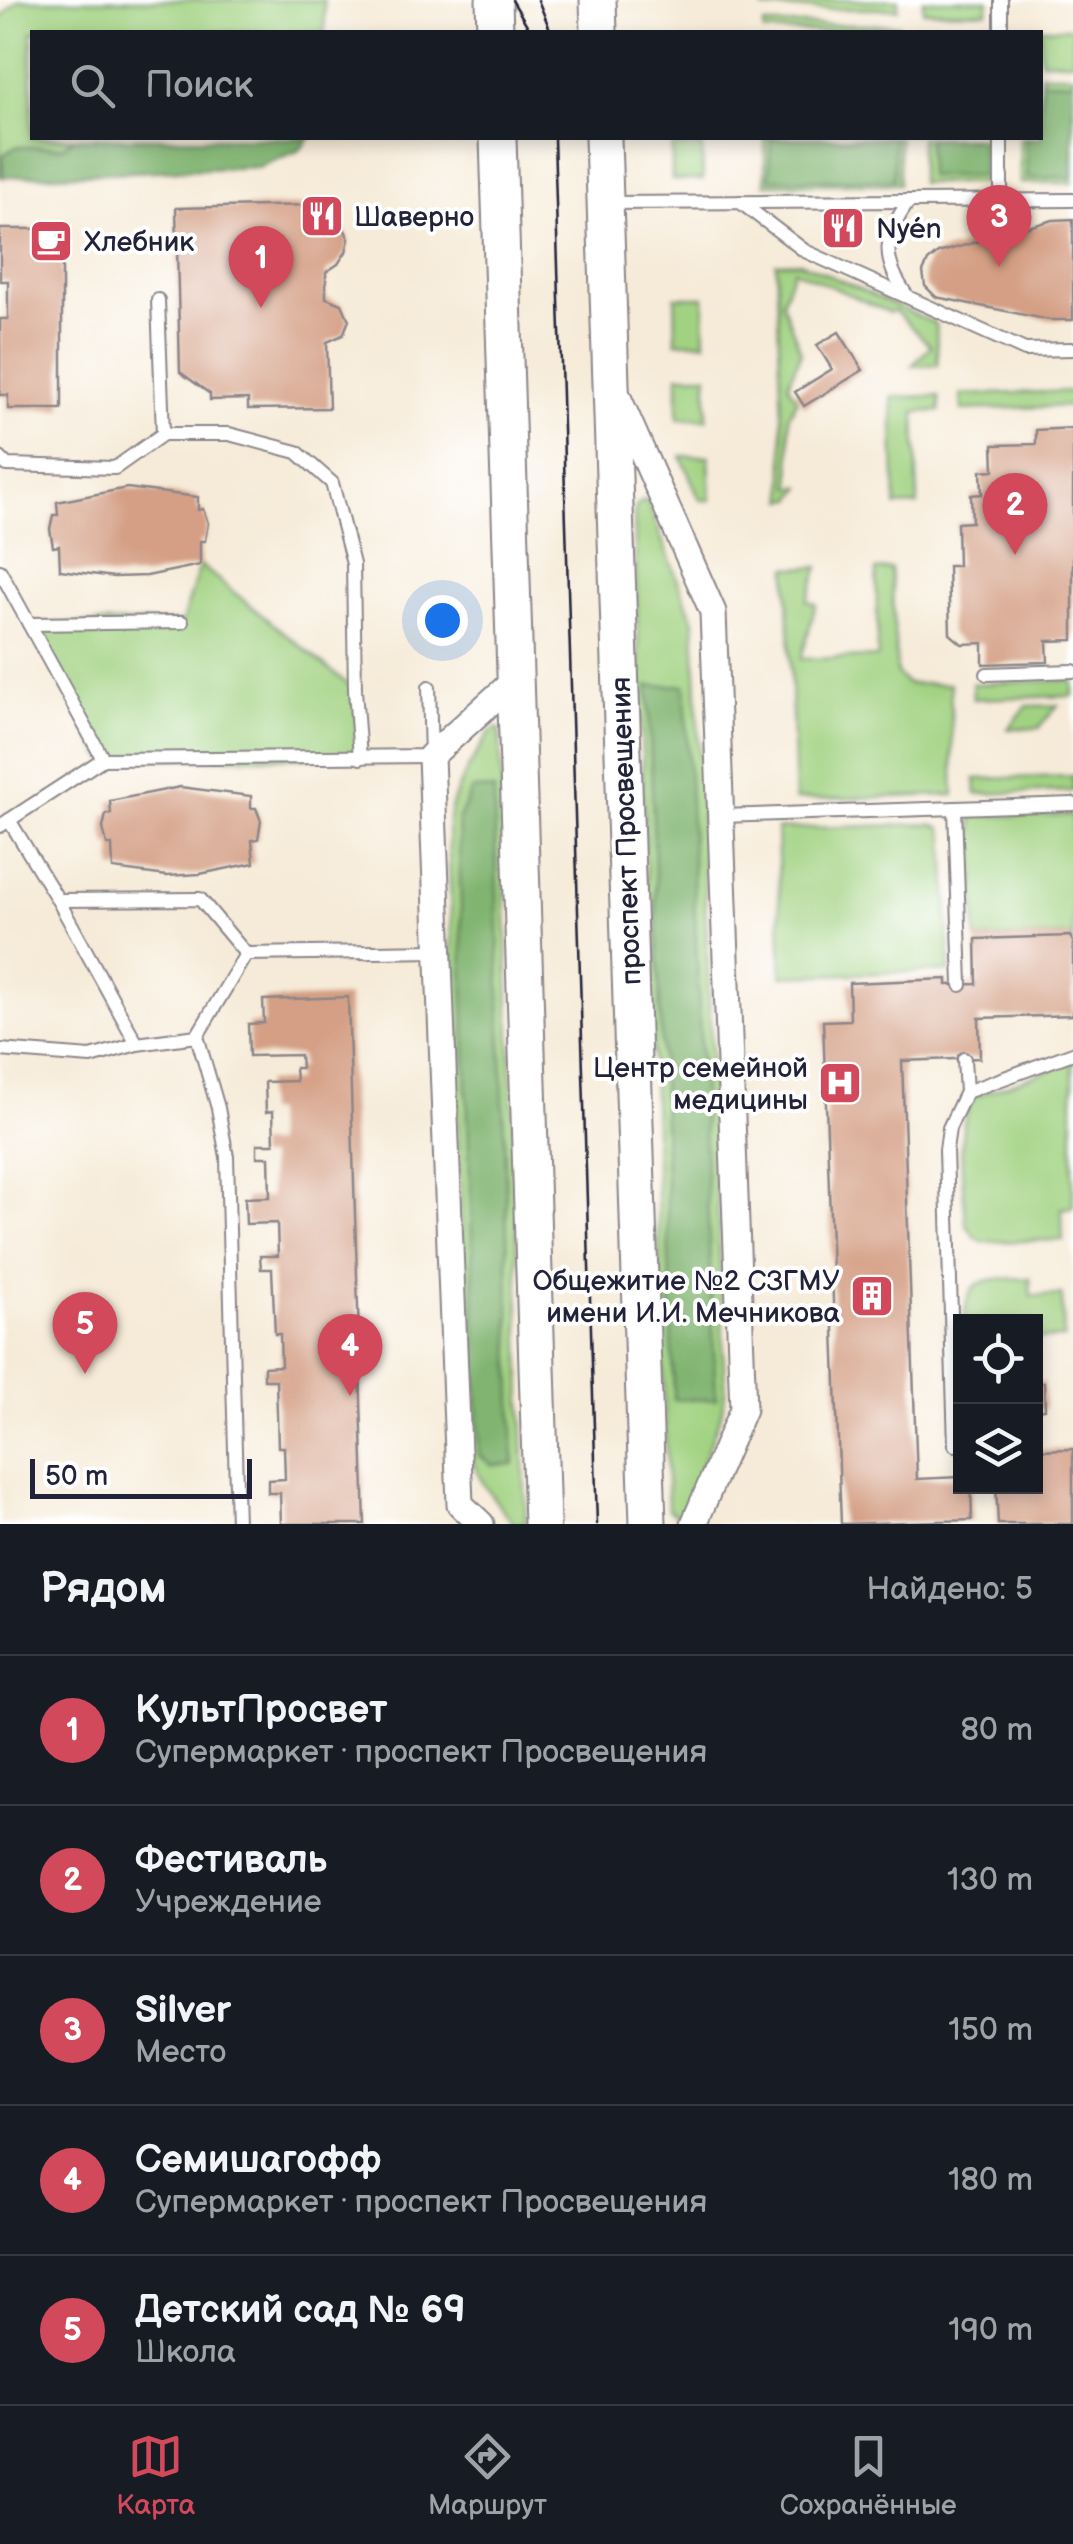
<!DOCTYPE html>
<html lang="ru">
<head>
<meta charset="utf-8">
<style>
  body { margin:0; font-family:"Balsamiq Sans",sans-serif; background:#242831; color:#f1f3f6 }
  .controls { position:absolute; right:30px; bottom:30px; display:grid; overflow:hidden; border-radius:0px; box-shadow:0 5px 15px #0003 }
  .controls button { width:90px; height:90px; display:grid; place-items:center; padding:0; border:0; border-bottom:2px solid #363941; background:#171b24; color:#f1f3f6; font:50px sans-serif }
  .scale { position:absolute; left:30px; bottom:25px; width:222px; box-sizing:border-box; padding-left:10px; border:5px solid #22223b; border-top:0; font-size:28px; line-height:35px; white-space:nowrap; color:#22223b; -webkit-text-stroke:8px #fff; paint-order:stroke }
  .you { position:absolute; left:442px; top:620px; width:35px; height:35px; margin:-25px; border:8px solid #fff; border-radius:50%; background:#1a73e8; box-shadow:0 0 0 15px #1a73e833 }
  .badge { display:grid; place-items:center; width:65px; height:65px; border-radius:50%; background:#d1495b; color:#fff; font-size:32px; font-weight:700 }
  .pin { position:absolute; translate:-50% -82px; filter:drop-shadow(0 2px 5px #0008) }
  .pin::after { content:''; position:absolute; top:52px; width:35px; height:30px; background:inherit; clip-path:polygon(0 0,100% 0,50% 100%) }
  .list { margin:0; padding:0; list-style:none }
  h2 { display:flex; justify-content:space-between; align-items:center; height:130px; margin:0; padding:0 40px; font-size:42px }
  h2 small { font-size:32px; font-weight:400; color:#9ea1a6 }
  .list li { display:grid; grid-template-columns:65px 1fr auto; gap:30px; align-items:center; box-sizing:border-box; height:150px; padding:0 40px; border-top:2px solid #363941 }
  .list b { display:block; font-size:38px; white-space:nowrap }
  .list p { margin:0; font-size:32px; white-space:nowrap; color:#9ea1a6 }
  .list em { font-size:32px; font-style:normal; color:#9ea1a6 }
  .icon { flex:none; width:55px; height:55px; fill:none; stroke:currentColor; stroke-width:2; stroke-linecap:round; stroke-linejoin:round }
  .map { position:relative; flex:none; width:1073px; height:1524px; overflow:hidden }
  .search { position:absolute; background:#171b24; box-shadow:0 5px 15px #0003; left:30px; right:30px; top:30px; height:110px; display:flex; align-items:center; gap:25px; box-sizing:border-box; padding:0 35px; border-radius:0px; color:#9ea1a6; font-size:38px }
  .sheet { height:880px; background:#171b24 }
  nav { display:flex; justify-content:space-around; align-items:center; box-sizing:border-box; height:140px; border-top:2px solid #363941; background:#171b24; font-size:28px; color:#9ea1a6 }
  nav a { display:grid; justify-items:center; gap:5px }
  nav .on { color:#d1495b }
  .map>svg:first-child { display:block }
  .green { fill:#a1d281; stroke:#627a5e; stroke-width:2.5 }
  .forest { fill:#80b46f; stroke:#516b55; stroke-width:2.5 }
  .building { fill:#d49f84 }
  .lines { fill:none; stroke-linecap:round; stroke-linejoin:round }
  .lane-casing { stroke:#8c868a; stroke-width:16 }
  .street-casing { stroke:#8c868a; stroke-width:29 }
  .secondary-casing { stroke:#8c868a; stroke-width:39 }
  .lane { stroke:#fff; stroke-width:12 }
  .street { stroke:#fff; stroke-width:25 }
  .secondary { stroke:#fff; stroke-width:35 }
  .tram { stroke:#22223b; stroke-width:2.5 }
  .labels { text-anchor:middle; stroke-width:8; stroke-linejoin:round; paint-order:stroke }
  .poi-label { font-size:28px; fill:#22223b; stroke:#fff; text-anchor:start }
  .street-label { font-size:28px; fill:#22223b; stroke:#fff }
</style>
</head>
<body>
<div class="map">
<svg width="1073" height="1524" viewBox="0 0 1073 1524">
  <rect width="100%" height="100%" fill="#fff"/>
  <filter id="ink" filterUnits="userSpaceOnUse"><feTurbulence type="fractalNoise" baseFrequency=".01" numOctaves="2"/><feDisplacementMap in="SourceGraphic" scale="20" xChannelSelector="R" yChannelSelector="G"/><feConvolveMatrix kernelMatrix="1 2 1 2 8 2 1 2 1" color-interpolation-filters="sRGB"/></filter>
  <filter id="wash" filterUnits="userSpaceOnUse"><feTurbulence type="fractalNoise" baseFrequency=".0048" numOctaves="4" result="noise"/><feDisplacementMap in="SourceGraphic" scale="40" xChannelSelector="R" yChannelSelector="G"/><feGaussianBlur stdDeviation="2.25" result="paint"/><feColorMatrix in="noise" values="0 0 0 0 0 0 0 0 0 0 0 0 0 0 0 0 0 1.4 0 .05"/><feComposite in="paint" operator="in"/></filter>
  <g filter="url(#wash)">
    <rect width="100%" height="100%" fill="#f6ebd8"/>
    <g class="green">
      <path d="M18,0H324L325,32H32V138H73L63,147H16L2,156L3,177H0V19Z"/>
      <rect x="764" y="0" width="134" height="9"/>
      <path d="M923,0H988L987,12L923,11Z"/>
      <rect x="764" y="25" width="135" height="7"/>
      <path d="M1021,28H1073V61H1041L1040,32H1021Z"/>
      <path d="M1041,74H1073V183H1020V138H1040Z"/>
      <rect x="765" y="138" width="134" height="46"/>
      <rect x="920" y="138" width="67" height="45"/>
      <path d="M672,147H702L703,180H672Z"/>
      <path d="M800,262L936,324L938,365L912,366L931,346L895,311L888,312L794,270L782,302L801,352L788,384L797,400L789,416L791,487H802L793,499L785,500L776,263Z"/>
      <path d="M675,297H704L705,342H676Z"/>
      <rect x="678" y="375" width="29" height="44"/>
      <path d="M1073,391V406L962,410L961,395Z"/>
      <path d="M939,396L940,411L915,412L918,505L896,506L892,397Z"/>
      <path d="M681,456H709L711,500H700Z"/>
      <path d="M644,500L648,503L694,622L725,1393L721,1415L684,1512L678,1516L668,1510L634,515L636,506Z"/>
      <path d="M200,565L355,690L360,757L103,759L29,624L182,622Z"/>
      <path d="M819,567L807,601L816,604L801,659L878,657L876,570L891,569L897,674L907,684H950L954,795L795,800L787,568Z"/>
      <path d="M1073,680V696L973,699L972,684Z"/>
      <path d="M1058,705L1039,728L1008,729L1027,706Z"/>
      <path d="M497,728L500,730L526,1524H514C494,1499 475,1479 469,1446L448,825C452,790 472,762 490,732Z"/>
      <path d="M1073,776V791L976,794L975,779Z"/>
      <path d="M1073,815V942L1069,936L976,939L972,816Z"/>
      <path d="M931,824L941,827L945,836L950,971L782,976L777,829Z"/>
      <path d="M1073,1061V1208H1062L1063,1240L984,1242L975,1237L966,1224C964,1188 953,1127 974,1097Z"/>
      <path d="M1030,1278L1031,1296L1062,1295L1064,1338L1036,1339V1322L965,1321C964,1272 991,1280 1030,1278Z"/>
    </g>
    <g class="forest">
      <path d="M1041,81H1073V177L1027,178L1026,138H1040Z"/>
      <path d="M73,138H310L300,150L258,167L3,177L2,156L16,147H63Z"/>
      <path d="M791,138H894V180L769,179L771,139Z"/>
      <path d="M928,138H981L982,176H928Z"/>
      <path d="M685,685L716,1399L674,1400L648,686Z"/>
      <path d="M472,789L494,790L514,1464L492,1465L479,1455L458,821Z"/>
    </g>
    <g id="blocks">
      <g class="building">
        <path d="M314,205L327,208L338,215L349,239L346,252L338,264L326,272V298L342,304L349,320L343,335L327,342L329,408L248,409V399L210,400V394L180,372L176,208Z"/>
        <path d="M1073,219V320H1050L936,297L925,286L923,272L928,261L938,253L1053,220Z"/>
        <path d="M0,229H62V409H8V395H0V319H8V281H0Z"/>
        <path d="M839,332L863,370L804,406L795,392L832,369L817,345Z"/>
        <path d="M1073,428V640L1047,641L1048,662L983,664V643L962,644L950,634L948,566H958L957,523L972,522L971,495L982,494L981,471L994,470L993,445L1036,444V430Z"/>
        <path d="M127,488L198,497V510L203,509L208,523L205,541H200V565L147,576L114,577L60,570L59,546L53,547L50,529L53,515H58L57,502Z"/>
        <path d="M180,787L251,796V808H256L261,821L258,839L252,840L254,863L200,874L167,876L113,869L112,845H107L103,828L106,814H111L110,801Z"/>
        <path d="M1070,936L1073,942V1015L979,1018L980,1058L902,1061L917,1479L960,1477V1486H971L972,1520L841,1524L823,1021L850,1020L849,983L947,979V985L977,984L976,939Z"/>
        <path d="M348,997L365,1524H281L280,1493H268V1480L285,1479L284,1447H278L276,1380H264V1367L281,1366L280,1334H275L272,1269H261L260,1256H278L277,1223L246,1224L245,1198L270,1197L269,1157H257V1144H274L273,1111L266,1112L265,1082L296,1081L295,1068H301L300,1055L249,1056L248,1024L264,1023L263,1000Z"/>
        <path d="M1036,1382H1044L1045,1409L1036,1410Z"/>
        <path d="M1073,1449V1524H998L996,1486H1036V1450Z"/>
      </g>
    </g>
  </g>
  <g filter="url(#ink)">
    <use href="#blocks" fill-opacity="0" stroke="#8c868a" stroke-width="2.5"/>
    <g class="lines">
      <g class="lane-casing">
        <g id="lane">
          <path d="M1001,32V0"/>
          <path d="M1001,138V200"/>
          <path d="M740,202L805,251L1025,350L1073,349"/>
          <path d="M606,203L1073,200"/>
          <path d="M907,296C881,259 883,237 909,201"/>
          <path d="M163,434H229L297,452L332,483L353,564L355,690L360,758"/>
          <path d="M0,458L7,465L115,468L163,434L158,300"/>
          <path d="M0,571L103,759"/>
          <path d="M29,624L182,622"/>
          <path d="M987,674L1073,671"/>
          <path d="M955,808L961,985"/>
          <path d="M721,816L1073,804"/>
          <path d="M9,820L58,900L137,1044L197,1036"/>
          <path d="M0,826L103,759L431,756L429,687"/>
          <path d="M58,900L200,899L246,954"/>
          <path d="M0,1050L91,1057L137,1044"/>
          <path d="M966,1092L1073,1053"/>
          <path d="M955,1445L946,1150L949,1128L966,1092L964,1059"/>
          <path d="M237,1524L227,1157L218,1108L197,1036L246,954L437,951"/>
        </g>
      </g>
      <g class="street-casing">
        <g id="street">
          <path d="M617,395L713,612L743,1409L694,1524"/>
          <path d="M481,1524L460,1504L431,756L515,680"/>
        </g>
      </g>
      <g class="secondary-casing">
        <g id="secondary">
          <path d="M494,0L495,32"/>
          <path d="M598,0L599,32"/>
          <path d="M498,138L542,1524"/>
          <path d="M603,138L648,1524"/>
        </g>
      </g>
      <use href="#lane" class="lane"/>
      <use href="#street" class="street"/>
      <use href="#secondary" class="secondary"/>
      <g class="tram">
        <path d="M512,0L531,32"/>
        <path d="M538,0L551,32"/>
        <path d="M554,138L597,1524"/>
      </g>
    </g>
  </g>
  <defs>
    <g id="restaurant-square" transform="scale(2.25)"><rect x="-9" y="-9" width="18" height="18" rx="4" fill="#d1495b" stroke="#fff"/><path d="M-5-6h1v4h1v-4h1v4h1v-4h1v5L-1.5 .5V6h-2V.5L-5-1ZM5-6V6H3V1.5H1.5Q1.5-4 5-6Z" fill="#fff"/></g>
    <g id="cafe-square" transform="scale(2.25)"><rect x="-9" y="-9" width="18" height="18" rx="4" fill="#d1495b" stroke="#fff"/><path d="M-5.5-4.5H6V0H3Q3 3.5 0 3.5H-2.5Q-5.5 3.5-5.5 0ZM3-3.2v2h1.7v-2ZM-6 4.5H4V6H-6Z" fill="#fff"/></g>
    <g id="hospital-square" transform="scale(2.25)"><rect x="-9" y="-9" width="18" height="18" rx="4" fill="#d1495b" stroke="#fff"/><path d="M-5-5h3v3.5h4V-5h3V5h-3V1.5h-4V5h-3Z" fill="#fff"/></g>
    <g id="building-square" transform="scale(2.25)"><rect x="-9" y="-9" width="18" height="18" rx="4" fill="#d1495b" stroke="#fff"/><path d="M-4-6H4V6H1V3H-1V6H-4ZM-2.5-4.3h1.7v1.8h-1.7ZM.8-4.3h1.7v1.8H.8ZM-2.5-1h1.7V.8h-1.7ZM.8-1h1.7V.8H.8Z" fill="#fff"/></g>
  </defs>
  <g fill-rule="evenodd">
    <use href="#restaurant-square" x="322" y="216"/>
    <use href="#restaurant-square" x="843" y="228"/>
    <use href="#cafe-square" x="51" y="241"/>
    <use href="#hospital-square" x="840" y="1083"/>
    <use href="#building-square" x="872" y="1296"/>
  </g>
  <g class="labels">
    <g class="poi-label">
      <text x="354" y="226">Шаверно</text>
      <text x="876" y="238">Nyén</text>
      <text x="84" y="251">Хлебник</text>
      <text x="808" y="1077" text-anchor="end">Центр семейной<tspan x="808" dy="32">медицины</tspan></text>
      <text x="840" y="1290" text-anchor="end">Общежитие №2 СЗГМУ<tspan x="840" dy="32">имени И.И. Мечникова</tspan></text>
    </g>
    <g class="street-label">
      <text transform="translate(625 831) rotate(-92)" y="10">проспект Просвещения</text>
    </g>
  </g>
</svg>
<div class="controls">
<button><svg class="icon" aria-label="locate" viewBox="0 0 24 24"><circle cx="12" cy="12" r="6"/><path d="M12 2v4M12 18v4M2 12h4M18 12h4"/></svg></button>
<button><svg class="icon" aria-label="layers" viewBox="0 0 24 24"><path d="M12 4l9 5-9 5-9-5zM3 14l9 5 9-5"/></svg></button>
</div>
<div class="scale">50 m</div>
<div class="you"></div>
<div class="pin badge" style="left:261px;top:308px">1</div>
<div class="pin badge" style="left:1015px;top:555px">2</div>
<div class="pin badge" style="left:999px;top:267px">3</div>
<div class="pin badge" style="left:350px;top:1396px">4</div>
<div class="pin badge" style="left:85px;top:1374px">5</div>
<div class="search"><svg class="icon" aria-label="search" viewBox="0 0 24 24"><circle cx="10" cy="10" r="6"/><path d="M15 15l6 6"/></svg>Поиск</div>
</div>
<section class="sheet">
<h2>Рядом<small>Найдено: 5</small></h2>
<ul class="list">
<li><span class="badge">1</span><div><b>КультПросвет</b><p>Супермаркет · проспект Просвещения</p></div><em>80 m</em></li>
<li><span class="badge">2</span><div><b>Фестиваль</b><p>Учреждение</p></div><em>130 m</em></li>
<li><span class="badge">3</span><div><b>Silver</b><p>Место</p></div><em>150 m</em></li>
<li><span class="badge">4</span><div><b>Семишагофф</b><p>Супермаркет · проспект Просвещения</p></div><em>180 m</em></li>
<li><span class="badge">5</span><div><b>Детский сад № 69</b><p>Школа</p></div><em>190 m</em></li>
</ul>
</section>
<nav>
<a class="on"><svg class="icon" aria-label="map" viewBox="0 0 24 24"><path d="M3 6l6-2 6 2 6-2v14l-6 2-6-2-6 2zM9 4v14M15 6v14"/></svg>Карта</a>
<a><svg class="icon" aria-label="directions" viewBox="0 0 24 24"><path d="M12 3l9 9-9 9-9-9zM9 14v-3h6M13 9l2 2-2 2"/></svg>Маршрут</a>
<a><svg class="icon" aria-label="saved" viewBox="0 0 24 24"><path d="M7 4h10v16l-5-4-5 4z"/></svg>Сохранённые</a>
</nav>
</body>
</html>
